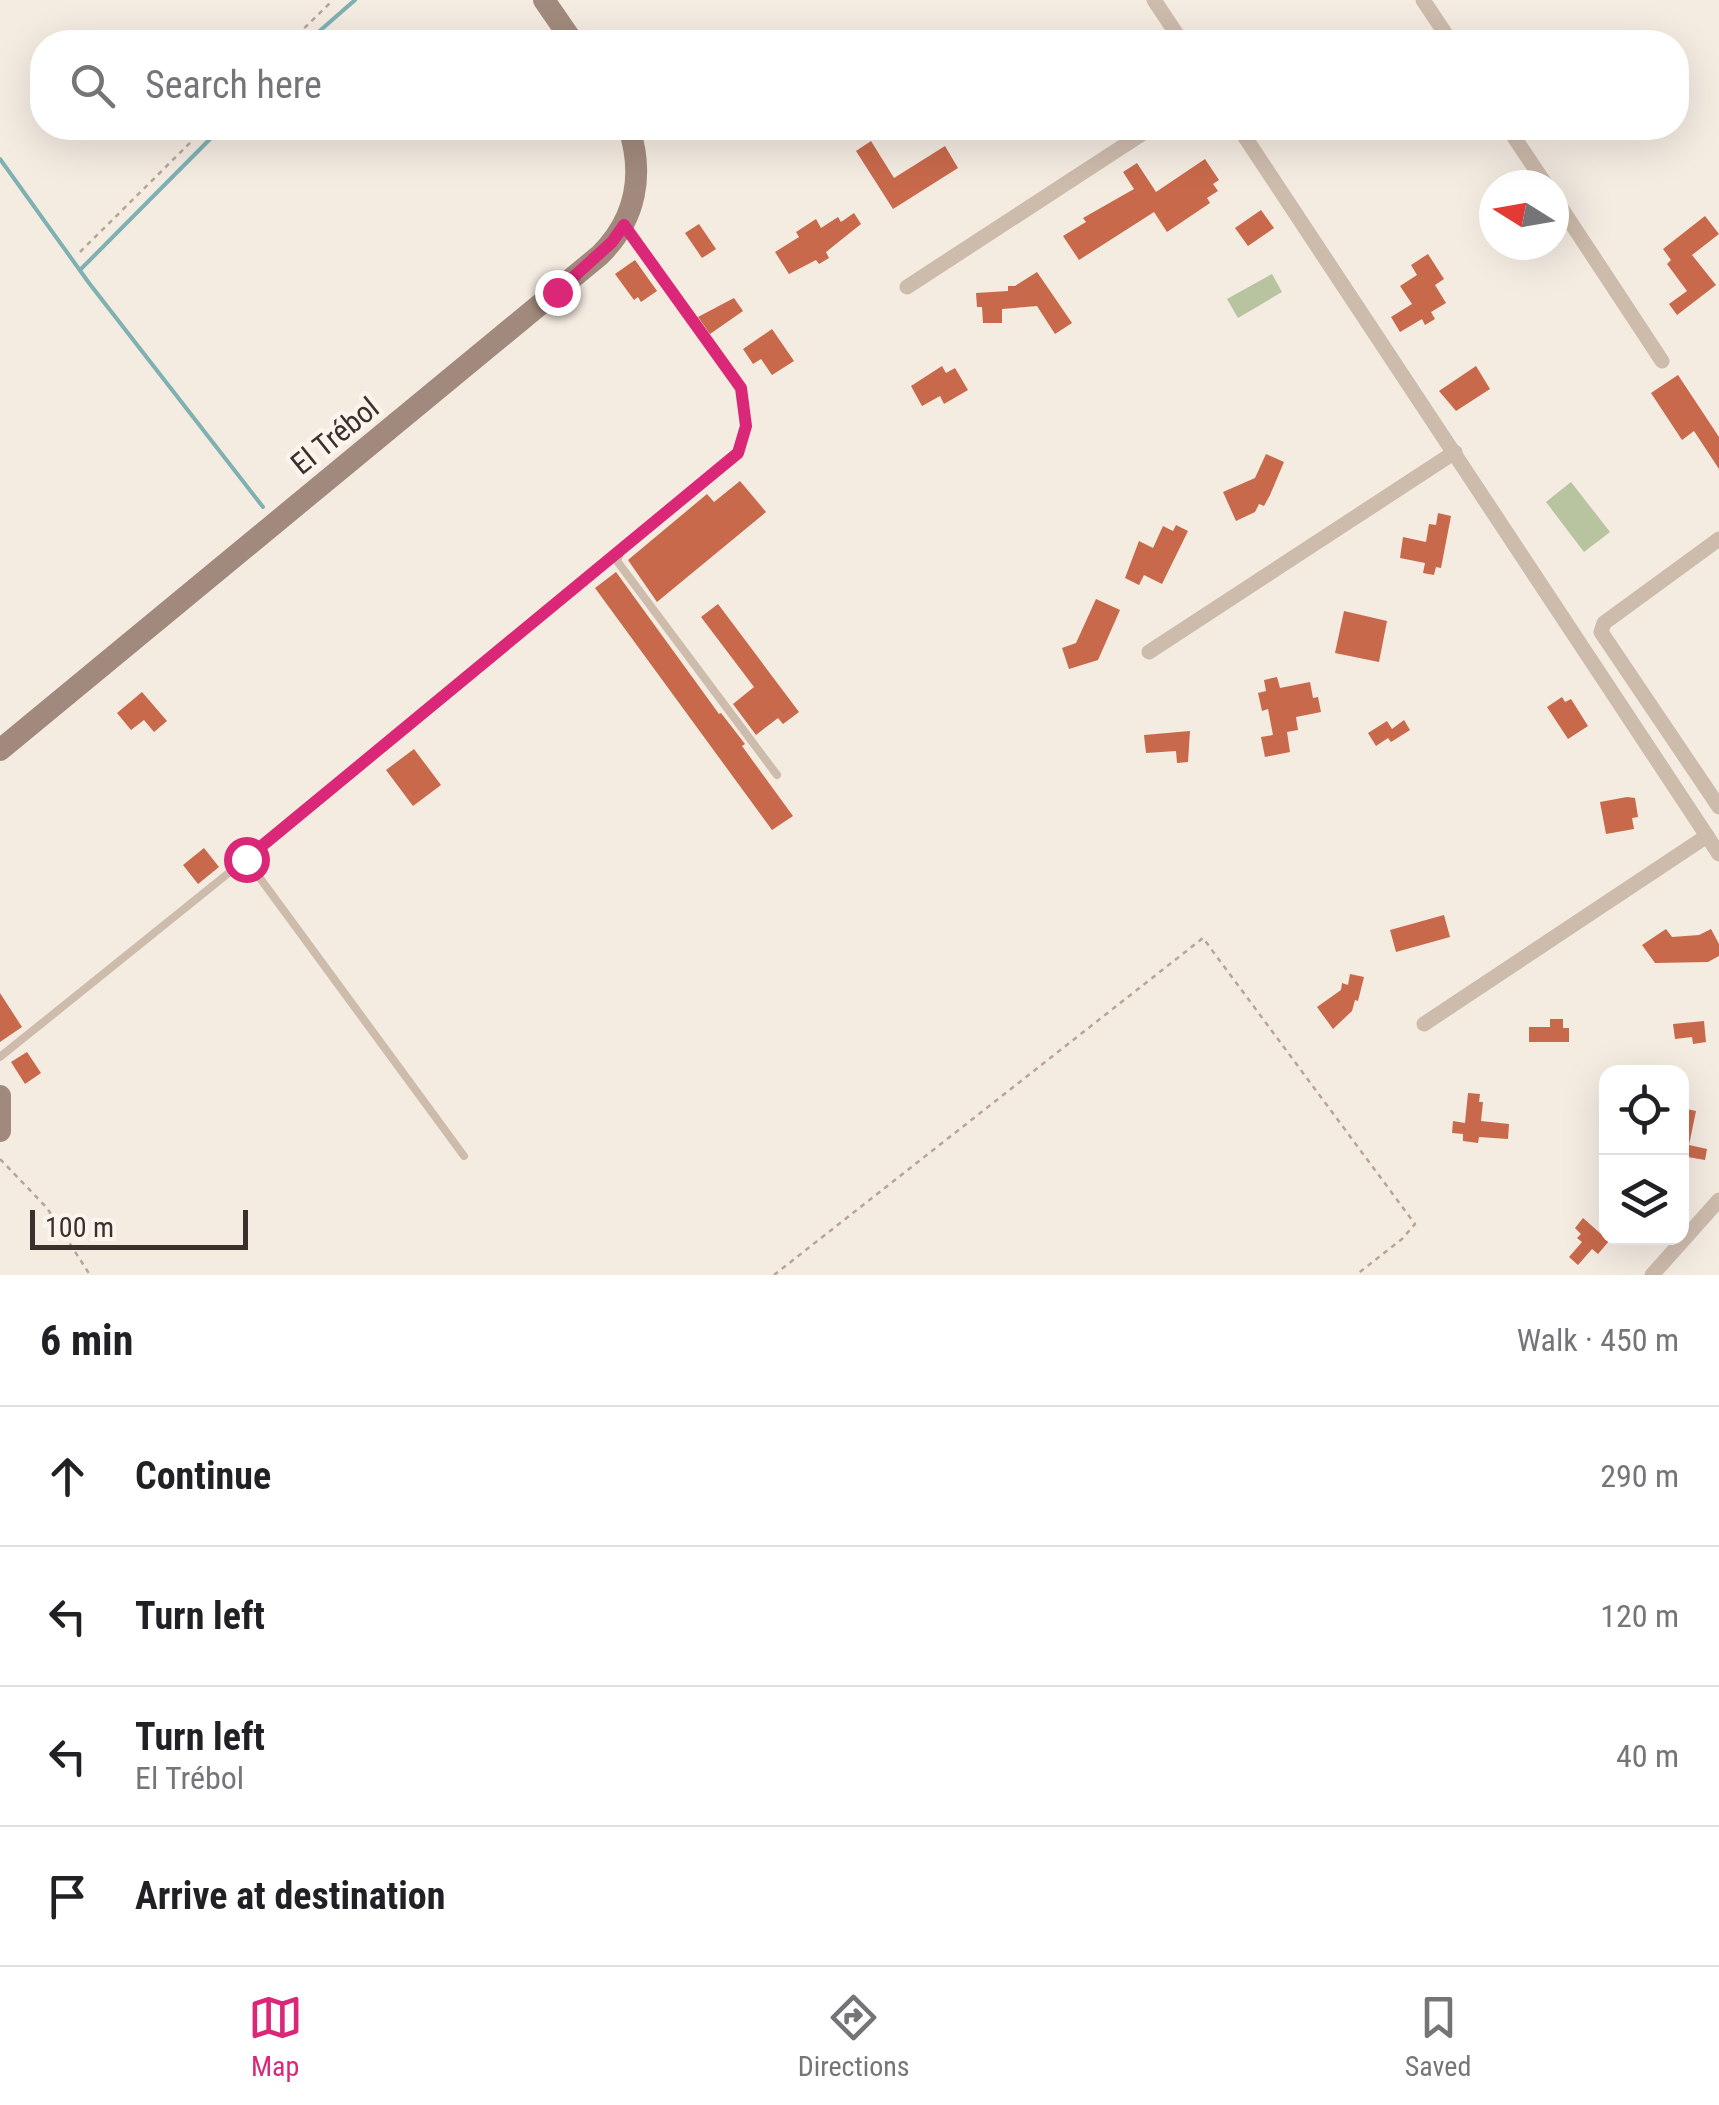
<!DOCTYPE html>
<html lang="en">
<head>
<meta charset="utf-8">
<style>
  body { margin:0; font-family:"Roboto Condensed",sans-serif; background:#f2f2f2; color:#202124 }
  .controls { position:absolute; right:30px; bottom:30px; display:grid; overflow:hidden; border-radius:20px; box-shadow:0 10px 40px #0002 }
  .controls button { width:90px; height:90px; display:grid; place-items:center; padding:0; border:0; border-bottom:2px solid #e0e0e0; background:#fff; color:#202124; font:50px sans-serif }
  .compass { position:absolute; left:1479px; top:170px; width:90px; height:90px; border-radius:50%; background:#fff; box-shadow:0 10px 40px #0002; rotate:281deg }
  .scale { position:absolute; left:30px; bottom:25px; width:218px; box-sizing:border-box; padding-left:10px; border:5px solid #3b302b; border-top:0; font-size:28px; line-height:35px; white-space:nowrap; color:#3b302b; -webkit-text-stroke:8px #fbf5ee; paint-order:stroke }
  .stop { position:absolute; width:30px; height:30px; margin:-22px; border:8px solid #db2777; border-radius:50%; background:#fff }
  .stop.end { background:#db2777; border-color:#fff; box-shadow:0 2px 10px #0008 }
  .list { margin:0; padding:0; list-style:none }
  h2 { display:flex; justify-content:space-between; align-items:center; height:130px; margin:0; padding:0 40px; font-size:42px }
  h2 small { font-size:32px; font-weight:400; color:#757577 }
  .list li { display:grid; grid-template-columns:65px 1fr auto; gap:30px; align-items:center; box-sizing:border-box; height:140px; padding:0 40px; border-top:2px solid #e0e0e0 }
  .list b { display:block; font-size:38px; white-space:nowrap }
  .list p { margin:0; font-size:32px; white-space:nowrap; color:#757577 }
  .list em { font-size:32px; font-style:normal; color:#757577 }
  .icon { flex:none; width:55px; height:55px; fill:none; stroke:currentColor; stroke-width:2; stroke-linecap:round; stroke-linejoin:round }
  .map { position:relative; flex:none; width:1719px; height:1275px; overflow:hidden }
  .search { position:absolute; background:#fff; box-shadow:0 10px 40px #0002; left:30px; right:30px; top:30px; height:110px; display:flex; align-items:center; gap:25px; box-sizing:border-box; padding:0 35px; border-radius:40px; color:#757577; font-size:38px }
  .sheet { height:690px; background:#fff }
  nav { display:flex; justify-content:space-around; align-items:center; box-sizing:border-box; height:140px; border-top:2px solid #e0e0e0; background:#fff; font-size:28px; color:#757577 }
  nav a { display:grid; justify-items:center; gap:5px }
  nav .on { color:#db2777 }
  .map>svg:first-child { display:block }
  .green { fill:#b8c4a0 }
  .lines { fill:none; stroke-linecap:round; stroke-linejoin:round }
  .stream { stroke:#7fb0b2; stroke-width:4 }
  .building { fill:#c8694b }
  .path { stroke:#b9a596; stroke-width:2.5; stroke-dasharray:5 5; stroke-linecap:butt }
  .service { stroke:#cdbbac; stroke-width:8 }
  .minor { stroke:#cdbbac; stroke-width:15 }
  .secondary { stroke:#a18a7d; stroke-width:22 }
  .route { stroke:#db2777; stroke-width:12 }
  .labels { text-anchor:middle; stroke-width:9; stroke-linejoin:round; paint-order:stroke }
  .street-label { font-size:30px; fill:#3b302b; stroke:#fbf5ee }
</style>
</head>
<body>
<div class="map">
<svg width="1719" height="1275" viewBox="0 0 1719 1275">
  <rect width="100%" height="100%" fill="#f4ebe1"/>
  <g class="green">
    <path d="M1272,274L1282,292L1238,318L1227,299Z"/>
    <path d="M1571,482L1610,532L1584,552L1546,502Z"/>
  </g>
  <g class="lines">
    <g class="stream">
      <path d="M307,42L355,0"/>
      <path d="M0,159L89,283L263,507"/>
      <path d="M80,270L221,128"/>
    </g>
  </g>
  <g class="building">
    <path d="M871,141L894,178L945,146L958,168L893,209L856,151Z"/>
    <path d="M1205,159L1219,180L1213,184L1218,191L1207,198L1210,203L1167,232L1154,212L1079,260L1063,236L1086,222L1083,218L1134,189L1123,172L1137,163L1156,192Z"/>
    <path d="M1261,210L1274,228L1248,246L1235,228Z"/>
    <path d="M854,213L861,224L826,252L829,258L819,264L816,260L789,274L775,252L799,237L796,232L816,219L821,228L838,217L841,222Z"/>
    <path d="M1705,216L1719,234L1692,255L1716,285L1677,315L1669,304L1687,291L1667,264L1671,260L1663,249Z"/>
    <path d="M699,224L716,249L702,258L685,233Z"/>
    <path d="M1428,254L1444,279L1435,285L1446,303L1431,312L1435,319L1425,325L1422,319L1400,332L1391,317L1412,304L1400,286L1417,275L1411,265Z"/>
    <path d="M635,260L657,291L641,302L638,297L634,300L615,274Z"/>
    <path d="M1037,272L1072,323L1055,334L1037,306L1002,309V323H983L982,307H977L976,293L1008,291V286H1015Z"/>
    <path d="M734,298L743,311L710,334L698,317Z"/>
    <path d="M772,329L794,361L772,375L761,359L753,364L743,349Z"/>
    <path d="M942,366L946,373L955,368L968,390L944,404L940,396L922,406L911,386Z"/>
    <path d="M1476,366L1490,389L1456,411L1439,391Z"/>
    <path d="M1678,375L1719,437V469L1694,431L1682,440L1651,393Z"/>
    <path d="M1266,454L1284,462L1270,495L1264,506L1259,504L1255,512L1236,521L1223,492L1255,478Z"/>
    <path d="M740,481L766,512L657,602L628,560L707,494L714,502Z"/>
    <path d="M1438,513L1451,516L1441,568L1436,567L1434,575L1423,573L1425,563L1400,558L1403,537L1426,542L1429,524L1436,525Z"/>
    <path d="M1176,525L1188,531L1162,584L1144,575L1139,585L1125,578L1139,541L1153,548L1163,526L1173,531Z"/>
    <path d="M616,572L719,714L721,713L745,744L742,746L793,816L772,830L595,588Z"/>
    <path d="M1096,599L1120,610L1098,660L1069,669L1062,648L1076,643Z"/>
    <path d="M718,604L799,712L783,724L778,718L756,735L733,704L754,687L701,617Z"/>
    <path d="M1344,611L1387,621L1379,662L1335,653Z"/>
    <path d="M1277,677L1280,688L1310,682L1313,698L1318,697L1321,712L1296,717L1298,730L1287,732L1290,752L1265,757L1261,737L1273,735L1268,709L1262,711L1258,693L1266,691L1264,680Z"/>
    <path d="M142,692L167,721L154,732L144,720L131,730L117,713Z"/>
    <path d="M1562,697L1565,702L1571,699L1588,726L1568,739L1547,707Z"/>
    <path d="M1404,720L1410,730L1391,742L1388,738L1376,746L1368,733L1387,721L1392,729Z"/>
    <path d="M1190,731L1188,762L1177,763L1176,751L1146,753L1144,735Z"/>
    <path d="M414,749L441,785L413,806L386,770Z"/>
    <path d="M1627,797L1635,798L1638,817L1632,818L1634,829L1606,834L1600,802Z"/>
    <path d="M204,848L219,867L198,884L183,865Z"/>
    <path d="M1444,915L1450,937L1396,952L1390,930Z"/>
    <path d="M1666,929L1672,937L1699,935L1711,929L1719,944V956L1708,962L1655,963L1642,945Z"/>
    <path d="M1350,974L1364,977L1358,1001L1355,1000L1352,1011L1333,1029L1317,1007L1341,990L1342,983L1348,985Z"/>
    <path d="M0,993L22,1027L0,1042Z"/>
    <path d="M1550,1019H1563V1028H1569V1042H1529V1027H1550Z"/>
    <path d="M1704,1021L1706,1042L1693,1044L1692,1037L1675,1039L1673,1024Z"/>
    <path d="M27,1052L41,1073L25,1084L11,1062Z"/>
    <path d="M1468,1093L1480,1094L1479,1102H1483L1481,1121L1509,1124L1508,1139L1479,1137L1478,1143L1463,1141V1134L1452,1133L1453,1121L1465,1123Z"/>
    <path d="M1682,1108L1696,1111L1689,1145L1707,1149L1705,1160L1682,1156Z"/>
    <path d="M1583,1218L1609,1241L1598,1254L1592,1249L1578,1265L1569,1257L1582,1242L1577,1238L1581,1234L1575,1228Z"/>
  </g>
  <g class="lines">
    <g class="path">
      <path d="M290,42L333,0"/>
      <path d="M80,252L205,128"/>
      <path d="M256,852L605,564"/>
      <path d="M0,1159L47,1208L90,1275"/>
      <path d="M774,1275L1203,938L1415,1224L1402,1239L1356,1275"/>
    </g>
    <g class="service">
      <path d="M626,229L741,389L746,425L738,453L621,551L617,561L777,775"/>
      <path d="M0,1057L246,859L464,1156"/>
    </g>
    <g class="minor">
      <path d="M1154,0L1182,42"/>
      <path d="M1423,0L1451,42"/>
      <path d="M1239,128L1719,854"/>
      <path d="M1508,128L1546,185"/>
      <path d="M1554,197L1662,361"/>
      <path d="M907,287L1151,128"/>
      <path d="M1719,539L1604,623L1601,632L1719,807"/>
      <path d="M1149,652L1455,452"/>
      <path d="M1424,1024L1707,836"/>
      <path d="M1652,1275L1719,1200"/>
    </g>
    <g class="secondary">
      <path d="M544,0L573,42"/>
      <path d="M0,750L600,255C636,219 644,175 629,128"/>
      <path d="M0,1096V1131"/>
    </g>
  </g>
  <g class="lines">
    <path class="route" d="M246,859L738,453L746,426L741,388L624,225L612,242L557,292"/>
  </g>
  <g class="labels">
    <g class="street-label">
      <text transform="translate(335 436) rotate(-39)" y="10">El Trébol</text>
    </g>
  </g>
</svg>
<div class="controls">
<button><svg class="icon" aria-label="locate" viewBox="0 0 24 24"><circle cx="12" cy="12" r="6"/><path d="M12 2v4M12 18v4M2 12h4M18 12h4"/></svg></button>
<button><svg class="icon" aria-label="layers" viewBox="0 0 24 24"><path d="M12 4l9 5-9 5-9-5zM3 14l9 5 9-5"/></svg></button>
</div>
<svg class="compass" viewBox="-18 -18 36 36"><path d="M0-13l5 13h-10z" fill="#e53935"/><path d="M0 13l5-13h-10z" fill="#757577"/></svg>
<div class="scale">100 m</div>
<div class="stop" style="left:246px;top:859px"></div>
<div class="stop end" style="left:557px;top:292px"></div>
<div class="search"><svg class="icon" aria-label="search" viewBox="0 0 24 24"><circle cx="10" cy="10" r="6"/><path d="M15 15l6 6"/></svg>Search here</div>
</div>
<section class="sheet">
<h2>6 min<small>Walk · 450 m</small></h2>
<ul class="list">
<li><svg class="icon" aria-label="ahead" viewBox="0 0 24 24"><path d="M12 20V5M6 11l6-6 6 6"/></svg><div><b>Continue</b></div><em>290 m</em></li>
<li><svg class="icon" aria-label="left" viewBox="0 0 24 24"><path d="M17 20v-9H6M10 6l-5 5 5 5"/></svg><div><b>Turn left</b></div><em>120 m</em></li>
<li><svg class="icon" aria-label="left" viewBox="0 0 24 24"><path d="M17 20v-9H6M10 6l-5 5 5 5"/></svg><div><b>Turn left</b><p>El Trébol</p></div><em>40 m</em></li>
<li><svg class="icon" aria-label="arrive" viewBox="0 0 24 24"><path d="M6 21V4h12l-3 4 3 4H6"/></svg><div><b>Arrive at destination</b></div></li>
</ul>
</section>
<nav>
<a class="on"><svg class="icon" aria-label="map" viewBox="0 0 24 24"><path d="M3 6l6-2 6 2 6-2v14l-6 2-6-2-6 2zM9 4v14M15 6v14"/></svg>Map</a>
<a><svg class="icon" aria-label="directions" viewBox="0 0 24 24"><path d="M12 3l9 9-9 9-9-9zM9 14v-3h6M13 9l2 2-2 2"/></svg>Directions</a>
<a><svg class="icon" aria-label="saved" viewBox="0 0 24 24"><path d="M7 4h10v16l-5-4-5 4z"/></svg>Saved</a>
</nav>
</body>
</html>
